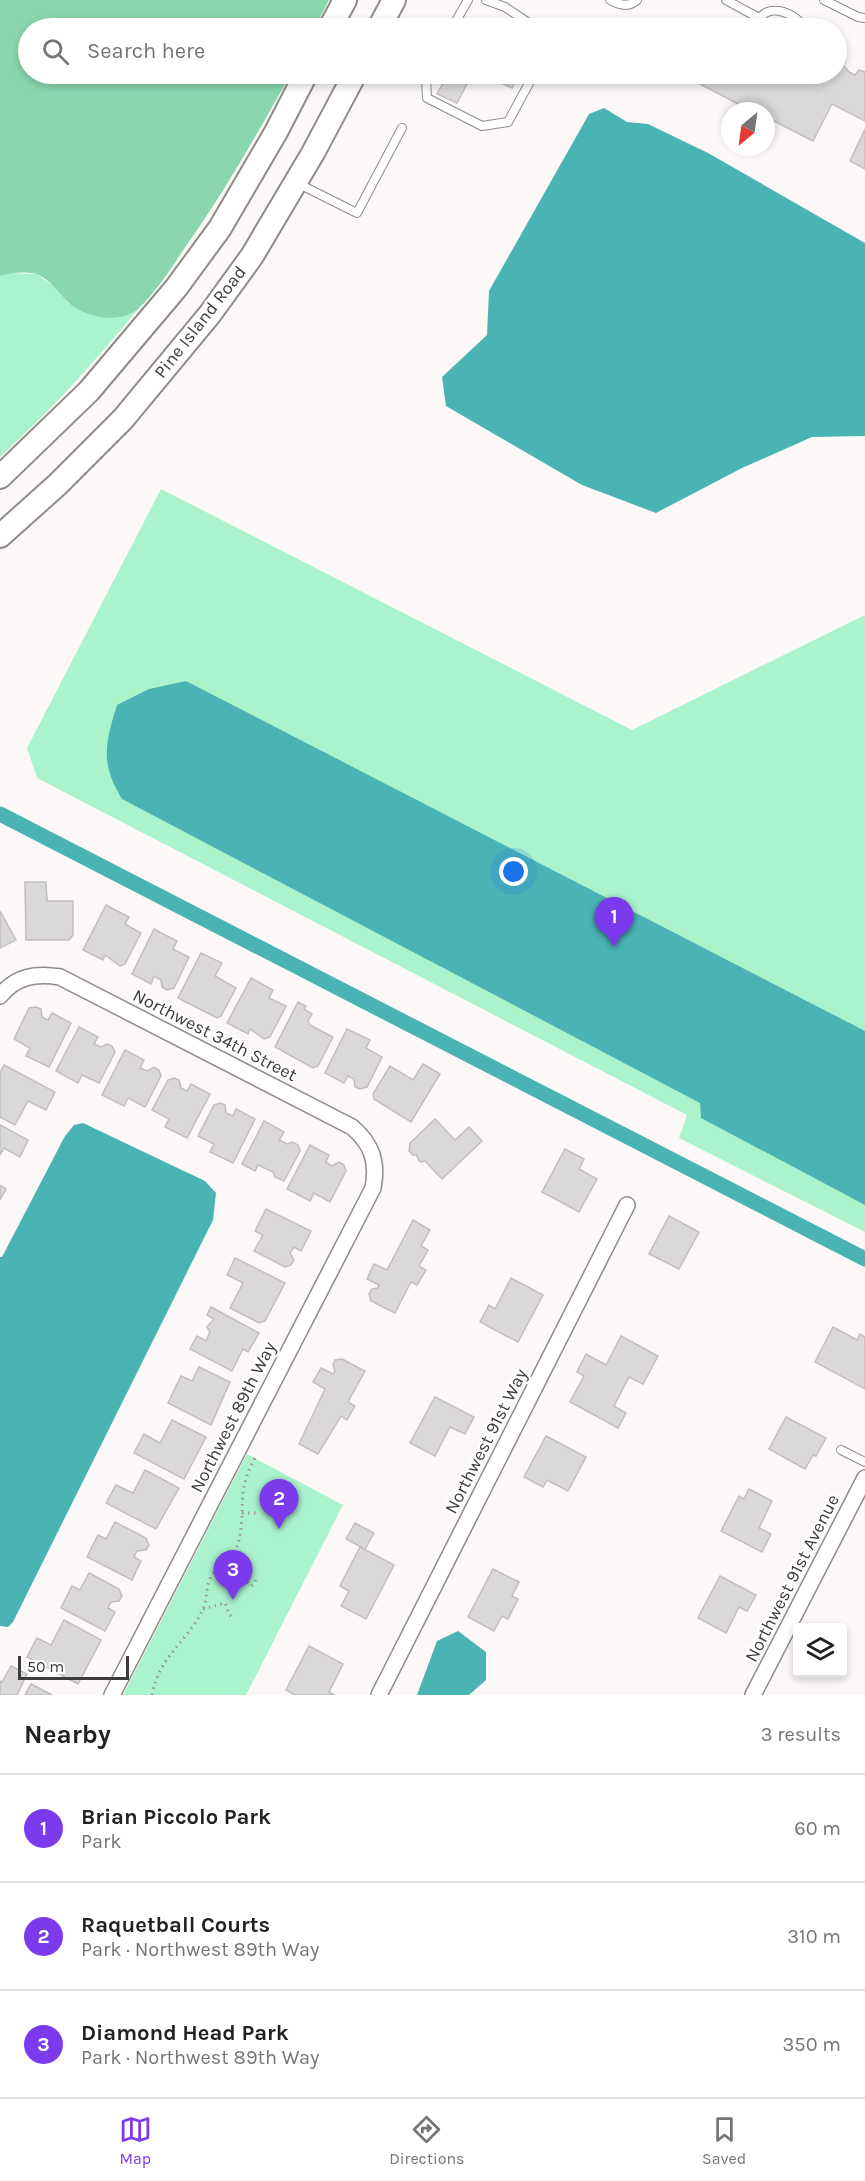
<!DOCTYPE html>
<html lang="en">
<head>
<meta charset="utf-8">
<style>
  body { margin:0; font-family:Karla,sans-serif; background:#f2f2f2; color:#202124 }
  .controls { position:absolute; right:18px; bottom:18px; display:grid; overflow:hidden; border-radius:6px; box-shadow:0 3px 9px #0003 }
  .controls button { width:54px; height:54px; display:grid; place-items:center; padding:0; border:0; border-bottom:2px solid #e0e0e0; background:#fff; color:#202124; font:30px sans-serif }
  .compass { position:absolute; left:721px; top:102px; width:54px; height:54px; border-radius:50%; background:#fff; box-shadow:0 3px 9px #0003; rotate:209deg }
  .scale { position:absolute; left:18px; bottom:15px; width:111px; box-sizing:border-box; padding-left:6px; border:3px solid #3d3c3c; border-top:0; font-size:16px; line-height:21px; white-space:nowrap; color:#3d3c3c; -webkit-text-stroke:4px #fff; paint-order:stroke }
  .you { position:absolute; left:514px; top:872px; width:21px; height:21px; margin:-15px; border:4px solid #fff; border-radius:50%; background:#1a73e8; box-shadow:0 0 0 9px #1a73e833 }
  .badge { display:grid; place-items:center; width:39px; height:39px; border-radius:50%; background:#7c3aed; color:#fff; font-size:20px; font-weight:700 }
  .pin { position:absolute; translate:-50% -50px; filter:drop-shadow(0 2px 3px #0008) }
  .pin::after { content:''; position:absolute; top:32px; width:21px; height:18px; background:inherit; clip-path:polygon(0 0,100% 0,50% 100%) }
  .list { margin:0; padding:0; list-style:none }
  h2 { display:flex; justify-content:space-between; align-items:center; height:78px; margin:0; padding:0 24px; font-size:26px }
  h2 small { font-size:20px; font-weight:400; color:#757577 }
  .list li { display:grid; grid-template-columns:39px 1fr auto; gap:18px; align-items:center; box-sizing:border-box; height:108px; padding:0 24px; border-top:2px solid #e0e0e0 }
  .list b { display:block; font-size:22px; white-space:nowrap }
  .list p { margin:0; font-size:20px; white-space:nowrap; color:#757577 }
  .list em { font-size:20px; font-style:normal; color:#757577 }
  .icon { flex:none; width:33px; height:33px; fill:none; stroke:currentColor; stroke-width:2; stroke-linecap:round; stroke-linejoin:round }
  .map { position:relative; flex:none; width:865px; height:1695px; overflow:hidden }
  .search { position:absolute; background:#fff; box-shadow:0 3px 9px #0003; left:18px; right:18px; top:18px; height:66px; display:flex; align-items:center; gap:15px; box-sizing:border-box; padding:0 21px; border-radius:33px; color:#757577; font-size:22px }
  .sheet { height:402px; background:#fff }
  nav { display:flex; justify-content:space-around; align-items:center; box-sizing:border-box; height:84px; border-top:2px solid #e0e0e0; background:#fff; font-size:16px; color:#757577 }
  nav a { display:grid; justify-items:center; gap:3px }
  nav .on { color:#7c3aed }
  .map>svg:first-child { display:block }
  .green { fill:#abf3cc }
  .forest { fill:#8ad7ae }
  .water { fill:#4ab4b4 }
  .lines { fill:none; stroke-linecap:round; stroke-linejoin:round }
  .canal { stroke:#4ab4b4; stroke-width:15 }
  .building { fill:#dbd8db; stroke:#c0bec0; stroke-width:1.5 }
  .lane-casing { stroke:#8e8b8a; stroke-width:10 }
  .street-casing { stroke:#8e8b8a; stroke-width:18 }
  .secondary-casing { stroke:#8e8b8a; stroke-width:26 }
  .path { stroke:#999796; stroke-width:3; stroke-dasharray:1.5 4.5; stroke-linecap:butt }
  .lane { stroke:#fff; stroke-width:8 }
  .street { stroke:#fff; stroke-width:15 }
  .secondary { stroke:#fff; stroke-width:22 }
  .labels { text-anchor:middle; stroke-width:5; stroke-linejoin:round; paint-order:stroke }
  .street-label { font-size:18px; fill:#3d3c3c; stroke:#fff }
</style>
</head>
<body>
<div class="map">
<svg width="865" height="1695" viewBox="0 0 865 1695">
  <rect width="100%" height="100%" fill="#fcf8f7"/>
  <g class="green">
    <path d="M9,273L36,274L57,288L68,303L89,313L108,318L129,314L138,309C95,362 50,411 0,457V276Z"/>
    <path d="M161,489L632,730L865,615V1232L679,1138L687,1115L37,778L27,748Z"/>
    <path d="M247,1454L343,1505L246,1695H123Z"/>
  </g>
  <path class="forest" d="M0,0H329L315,28H28V74H291C258,132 225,191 186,246C172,267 157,291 139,308C132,315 118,318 109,318C96,317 75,311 67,301C58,292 50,279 36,274C26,271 10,273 0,276Z"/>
  <g class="water">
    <path d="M604,108L627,122L648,124L708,153L865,243V436L812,437L742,468L656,513L582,485L446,406L442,377L487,335L489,291L589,114Z"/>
    <path d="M186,681L865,1031V1205L701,1118L700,1103L122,799C100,763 105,744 117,705L149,689Z"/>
    <path d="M83,1123L205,1181L216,1193L213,1220L13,1622L8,1627L0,1626V1257H2L65,1136L74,1125Z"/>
    <path d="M458,1631L486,1652V1680L469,1695H417L437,1641Z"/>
  </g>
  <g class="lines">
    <path class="canal" d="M0,814L865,1259"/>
  </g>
  <g class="building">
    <path d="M665,19L673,22L674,21L679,22L692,28H658L660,25L662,26Z"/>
    <path d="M836,53L845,62L843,65L849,72L855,75L859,70L865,72V121L832,104L813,141L766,117V111H754L740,105L681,74H776L788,80L795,74H836Z"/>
    <path d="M448,74H472L457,103L437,94Z"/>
    <path d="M482,74H519L512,88Z"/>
    <path d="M865,129V169L850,161Z"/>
    <path d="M25,882H46L47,901H73V935L69,940H26Z"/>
    <path d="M106,905L129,917L125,924L141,933L125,964L120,966L105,955L103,960L83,950Z"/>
    <path d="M0,911L16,940L0,948Z"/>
    <path d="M154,929L177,941L173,949L189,957L174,988L167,990L162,987L161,980L154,976L151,984L132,974Z"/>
    <path d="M201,953L222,963L215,976L236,988L221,1016L217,1018L178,998Z"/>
    <path d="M251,978L273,990L269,998L286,1006L270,1037L264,1039L250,1029L248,1034L227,1023Z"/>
    <path d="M298,1002L306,1006L304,1009L312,1014L308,1021L310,1025L333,1037L318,1066L313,1068L275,1047Z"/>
    <path d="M36,1007L41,1009L42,1017L48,1020L52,1013L71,1023L49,1067L26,1056L30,1048L14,1039L29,1008Z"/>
    <path d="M79,1027L98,1037L94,1044L101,1047L107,1044L112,1046L115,1052L99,1083L82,1075L78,1083L56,1071Z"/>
    <path d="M347,1029L370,1040L366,1048L382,1057L367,1087L360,1089L355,1087L354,1079L348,1076L344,1083L325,1073Z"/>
    <path d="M125,1050L144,1060L140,1068L147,1071L154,1067L159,1070L161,1076L145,1107L128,1098L124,1106L102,1095Z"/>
    <path d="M423,1064L440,1074L411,1122L374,1099L373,1094L390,1066L413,1080Z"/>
    <path d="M4,1065L55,1092L46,1110L28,1101L15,1125L0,1117V1073Z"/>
    <path d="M174,1078L179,1080L181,1088L187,1091L191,1084L210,1094L187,1138L165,1127L169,1119L152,1110L168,1080Z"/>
    <path d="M220,1103L225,1105L226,1113L233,1116L236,1109L255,1119L233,1163L210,1152L214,1144L198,1136L214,1105Z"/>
    <path d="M435,1119L455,1140L469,1127L482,1141L442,1179L425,1161L420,1162L416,1155H413L409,1151L410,1143Z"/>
    <path d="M264,1121L284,1132L279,1140L287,1144L292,1142L298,1145L300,1151L284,1181L275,1177L273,1172L258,1165L255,1171L242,1164Z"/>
    <path d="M0,1125L28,1140L20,1157L4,1148L0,1155Z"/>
    <path d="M310,1145L329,1155L326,1162L332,1166L339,1162L344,1165L346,1171L330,1202L314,1193L310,1201L287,1189Z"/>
    <path d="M565,1149L584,1159L579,1169L597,1179L579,1212L542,1192Z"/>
    <path d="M0,1185L6,1189L0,1200Z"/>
    <path d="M266,1209L311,1231L301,1251L294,1247L290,1253L294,1260L291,1265L285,1267L254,1251L263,1235L255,1231Z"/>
    <path d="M669,1216L699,1232L679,1269L649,1254Z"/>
    <path d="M413,1220L430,1230L421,1246L428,1250L419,1266L426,1270L417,1285L411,1282L395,1313L371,1301L369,1294L372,1289L378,1288L379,1285L367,1279L374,1264L387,1270Z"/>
    <path d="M235,1258L285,1283L265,1321L259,1323L230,1308L243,1283L227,1275Z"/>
    <path d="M511,1278L543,1295L518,1342L480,1322L489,1305L495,1309Z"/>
    <path d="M211,1307L259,1333L248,1352L243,1349L232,1371L190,1349L197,1336L206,1341L210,1332L207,1327L214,1319L207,1315Z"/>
    <path d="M833,1327L857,1340L860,1334L865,1337V1389L815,1362Z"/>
    <path d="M621,1336L658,1356L643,1384L629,1377L614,1406L626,1413L618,1428L570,1402L584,1376L577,1372L586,1354L606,1365Z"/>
    <path d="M342,1359L365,1371L348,1402L355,1406L347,1420L341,1416L318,1454L299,1444L325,1389L313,1382L321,1368L333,1374L335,1371L333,1365L335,1360Z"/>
    <path d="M199,1367L230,1382L211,1425L168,1403L181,1376L192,1381Z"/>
    <path d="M435,1397L474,1417L465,1434L450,1427L435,1456L410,1443Z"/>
    <path d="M786,1417L826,1438L816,1456L813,1455L805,1469L769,1449Z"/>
    <path d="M172,1420L206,1437L184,1479L134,1453L144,1434L160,1443Z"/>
    <path d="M546,1436L586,1457L568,1491L547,1480L543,1487L524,1477Z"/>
    <path d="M145,1470L179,1488L156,1529L106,1503L116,1485L133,1493Z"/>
    <path d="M749,1489L772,1501L759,1528L771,1534L762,1552L721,1531L739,1496L744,1499Z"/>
    <path d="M115,1522L146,1538L149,1545L146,1550L137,1551L134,1557L141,1561L132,1580L87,1557L98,1535L106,1539Z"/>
    <path d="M355,1523L374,1533L365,1549L346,1539Z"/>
    <path d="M360,1547L394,1565L366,1619L341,1606L349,1591L340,1586Z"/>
    <path d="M493,1569L519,1582L512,1596L518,1599L508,1619L502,1616L494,1631L468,1617Z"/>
    <path d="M89,1573L119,1589L122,1596L119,1601L111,1602L108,1608L115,1612L105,1631L61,1608L72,1586L80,1590Z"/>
    <path d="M720,1576L756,1595L747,1611L739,1607L726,1633L698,1618Z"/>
    <path d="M64,1620L101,1640L78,1684L27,1657L37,1638L51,1645Z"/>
    <path d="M309,1646L343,1664L329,1692L335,1695H295L286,1690Z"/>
    <path d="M11,1666L27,1674L17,1695H0V1681L2,1682Z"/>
    <path d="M31,1684L52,1695H25Z"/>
  </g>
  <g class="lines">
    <g class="lane-casing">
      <g id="lane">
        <path d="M486,0L505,7L536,28"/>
        <path d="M610,0C619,5 629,8 637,0"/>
        <path d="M726,0L759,18"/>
        <path d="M824,0L858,17L865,18"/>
        <path d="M452,28L468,0"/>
        <path d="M756,28C757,25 757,22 759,19C770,2 797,14 804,28"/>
        <path d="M428,74L426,78L427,98L482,126L508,122L534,74"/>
        <path d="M297,183L357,213L402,128"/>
        <path d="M841,1450L865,1462"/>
      </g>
    </g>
    <g class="street-casing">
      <g id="street">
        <path d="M0,996C16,976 36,973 60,977L352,1127C372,1144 378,1162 373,1188L112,1695"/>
        <path d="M379,1695L627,1205"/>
        <path d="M753,1695L865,1478"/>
      </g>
    </g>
    <g class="secondary-casing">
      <g id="secondary">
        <path d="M330,28L345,0"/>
        <path d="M379,28L394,0"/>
        <path d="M0,477L89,391L176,288L220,228L276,132L306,74"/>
        <path d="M0,536L57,485L123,419L210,314L252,256L313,153L355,74"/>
      </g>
    </g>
    <g class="path">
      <path d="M242,1513H260"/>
      <path d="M223,1565L236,1571L251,1586L254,1584L257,1578"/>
      <path d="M203,1609L225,1603L229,1614L234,1619"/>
      <path d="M152,1695C160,1654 187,1643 203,1609C208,1598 205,1584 213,1574C220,1566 229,1561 235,1551C244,1534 241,1510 243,1492C245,1479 249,1469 255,1458"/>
    </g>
    <use href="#lane" class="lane"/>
    <use href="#street" class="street"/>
    <use href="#secondary" class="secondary"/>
  </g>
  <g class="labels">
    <g class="street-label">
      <text transform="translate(200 322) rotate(-52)" y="6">Pine Island Road</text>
      <text transform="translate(215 1035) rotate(27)" y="6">Northwest 34th Street</text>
      <text transform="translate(233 1417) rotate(-63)" y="6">Northwest 89th Way</text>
      <text transform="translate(486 1441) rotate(-63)" y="6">Northwest 91st Way</text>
      <text transform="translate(792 1578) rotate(-63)" y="6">Northwest 91st Avenue</text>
    </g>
  </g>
</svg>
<div class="controls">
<button><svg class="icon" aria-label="layers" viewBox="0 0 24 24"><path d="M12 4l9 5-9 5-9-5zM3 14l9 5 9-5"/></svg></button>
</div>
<svg class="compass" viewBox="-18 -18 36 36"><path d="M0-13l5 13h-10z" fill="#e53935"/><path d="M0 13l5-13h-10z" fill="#757577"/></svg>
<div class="scale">50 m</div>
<div class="you"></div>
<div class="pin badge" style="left:614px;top:947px">1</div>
<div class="pin badge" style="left:279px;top:1529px">2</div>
<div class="pin badge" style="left:233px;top:1600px">3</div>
<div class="search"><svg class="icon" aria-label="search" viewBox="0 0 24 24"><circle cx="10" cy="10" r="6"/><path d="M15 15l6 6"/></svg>Search here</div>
</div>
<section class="sheet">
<h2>Nearby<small>3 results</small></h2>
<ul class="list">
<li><span class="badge">1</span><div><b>Brian Piccolo Park</b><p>Park</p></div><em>60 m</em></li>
<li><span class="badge">2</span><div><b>Raquetball Courts</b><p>Park · Northwest 89th Way</p></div><em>310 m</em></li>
<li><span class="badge">3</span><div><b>Diamond Head Park</b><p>Park · Northwest 89th Way</p></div><em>350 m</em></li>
</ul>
</section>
<nav>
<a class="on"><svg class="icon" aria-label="map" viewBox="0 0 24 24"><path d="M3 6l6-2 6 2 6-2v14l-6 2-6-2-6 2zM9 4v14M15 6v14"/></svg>Map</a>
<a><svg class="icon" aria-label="directions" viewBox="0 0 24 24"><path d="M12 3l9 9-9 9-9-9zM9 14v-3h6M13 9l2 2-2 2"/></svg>Directions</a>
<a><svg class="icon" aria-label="saved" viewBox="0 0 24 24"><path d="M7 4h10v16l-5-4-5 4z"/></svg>Saved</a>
</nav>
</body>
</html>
